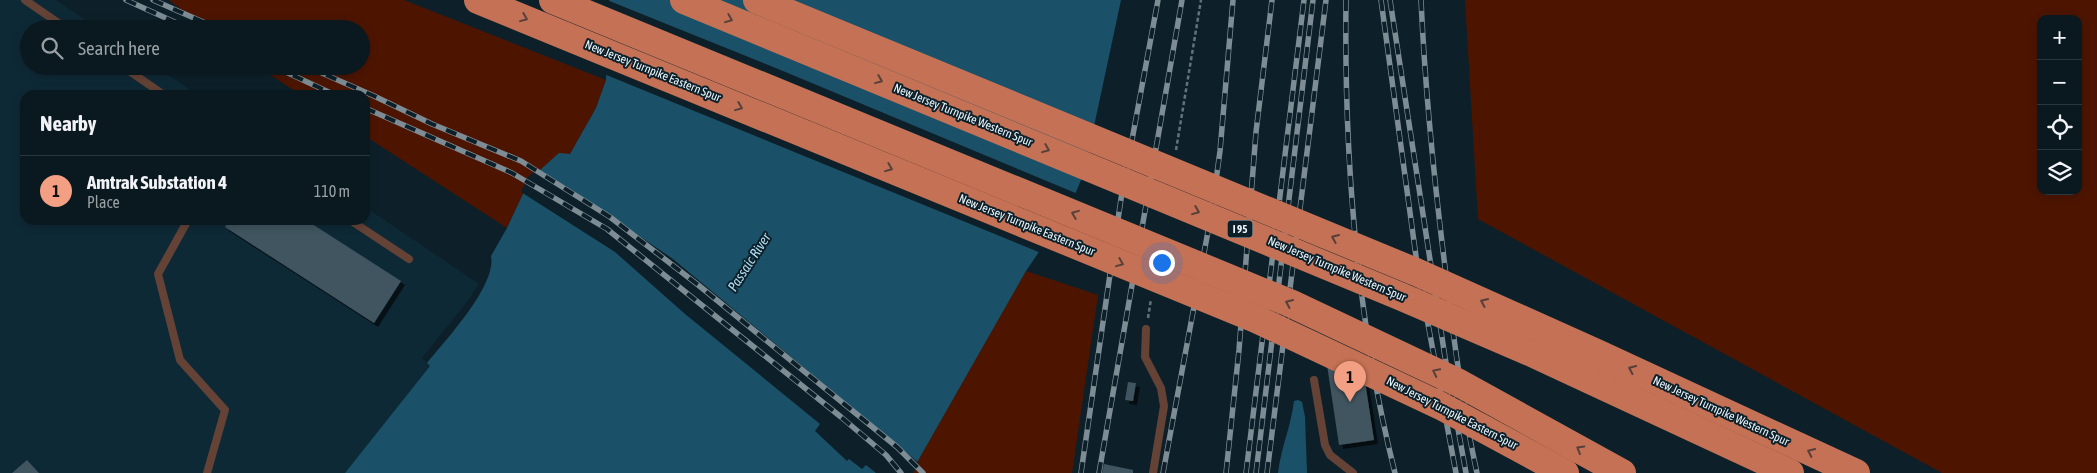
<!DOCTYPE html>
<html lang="en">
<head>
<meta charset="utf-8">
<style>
  body { margin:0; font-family:"Asap Condensed",sans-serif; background:#18252c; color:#f1f3f6 }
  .controls { position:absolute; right:15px; top:15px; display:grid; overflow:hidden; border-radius:10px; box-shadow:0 2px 8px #0003 }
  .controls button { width:45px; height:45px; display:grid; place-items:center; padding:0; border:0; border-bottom:1px solid #2a373d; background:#0a181f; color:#f1f3f6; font:25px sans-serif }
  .you { position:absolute; left:1161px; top:262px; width:18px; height:18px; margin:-12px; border:4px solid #fff; border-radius:50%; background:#1a73e8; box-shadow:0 0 0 8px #1a73e833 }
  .badge { display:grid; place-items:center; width:32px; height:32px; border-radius:50%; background:#f39f83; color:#111; font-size:16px; font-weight:700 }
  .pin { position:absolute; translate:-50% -41px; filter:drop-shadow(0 1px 2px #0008) }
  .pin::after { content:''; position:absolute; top:26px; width:18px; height:15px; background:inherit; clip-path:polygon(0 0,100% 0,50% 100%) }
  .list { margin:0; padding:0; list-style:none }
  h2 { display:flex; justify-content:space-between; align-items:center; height:65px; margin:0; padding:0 20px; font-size:21px }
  h2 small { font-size:16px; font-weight:400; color:#99a0a4 }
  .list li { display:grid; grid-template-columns:32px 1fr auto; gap:15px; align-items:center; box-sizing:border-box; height:70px; padding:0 20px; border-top:1px solid #2a373d }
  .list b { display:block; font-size:19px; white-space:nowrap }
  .list p { margin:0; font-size:16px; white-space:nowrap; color:#99a0a4 }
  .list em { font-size:16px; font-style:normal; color:#99a0a4 }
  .icon { flex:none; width:28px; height:28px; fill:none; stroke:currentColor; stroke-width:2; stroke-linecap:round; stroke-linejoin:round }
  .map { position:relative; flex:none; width:2097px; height:473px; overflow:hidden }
  .search { position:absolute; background:#0a181f; box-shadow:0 2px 8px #0003; left:20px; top:20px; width:350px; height:55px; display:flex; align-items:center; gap:12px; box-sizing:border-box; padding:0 18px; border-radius:28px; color:#99a0a4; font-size:19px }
  .panel { position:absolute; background:#0a181f; box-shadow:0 2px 8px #0003; left:20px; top:90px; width:350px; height:135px; border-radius:15px }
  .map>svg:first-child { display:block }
  .built { fill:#0e2936 }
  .green { fill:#4d1500; fill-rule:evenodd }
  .water { fill:#1b5168 }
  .pier { fill:#0d2029 }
  .building { fill:#3f545e; filter:url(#shadow) }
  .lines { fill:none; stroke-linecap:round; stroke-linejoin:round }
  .path { stroke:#63737b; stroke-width:2.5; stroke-dasharray:4 2.5; stroke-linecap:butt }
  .lane { stroke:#644236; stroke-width:8 }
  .rail-casing { stroke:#7e8d95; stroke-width:5.5 }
  .rail { stroke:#0d2029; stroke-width:4; stroke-dasharray:11; stroke-linecap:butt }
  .highway-bridge { stroke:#c47155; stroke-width:28 }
  .oneway { stroke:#56403b }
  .labels { text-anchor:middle; stroke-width:4; stroke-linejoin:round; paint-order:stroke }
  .shield { fill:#0d2029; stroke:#a8b6bd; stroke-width:1 }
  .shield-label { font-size:11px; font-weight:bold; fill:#eaf6fc }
  .street-label { font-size:12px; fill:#eaf6fc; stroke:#0d2029 }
  .water-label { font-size:14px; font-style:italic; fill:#afddf4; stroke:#0d2029 }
</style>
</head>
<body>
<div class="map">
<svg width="2097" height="473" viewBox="0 0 2097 473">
  <defs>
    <filter id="shadow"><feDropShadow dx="4" dy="4" stdDeviation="0" flood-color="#0009"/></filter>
  </defs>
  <rect width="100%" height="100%" fill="#0d2029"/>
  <path class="built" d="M0,0H56L99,29H29V66H155L198,95H25V220H365V207L479,284L466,303L422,358L430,366L345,473H0Z"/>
  <g class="green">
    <path d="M169,0H404L606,80L596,108L570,154L530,179L507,228L365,136V95H301L257,66H361V29H207Z"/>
    <path d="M1465,0H2097V473H1942L1478,219ZM2041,19H2078V191H2041Z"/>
    <path d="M1026,271L1098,295L1072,473H911Z"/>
  </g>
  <g class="water">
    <path d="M609,0H1121L1084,173L1070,206L1026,271L911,473H345L430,366L427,363C445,341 497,285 491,256L507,228L530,179L559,153L570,154L596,108L606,80Z"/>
    <path d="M1298,400L1302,402L1305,417L1307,473H1278C1281,448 1291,426 1294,401Z"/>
  </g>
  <g class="pier">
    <path d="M607,0L783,71L1078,194L1072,207L1041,253L604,74Z"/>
    <path d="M537,169L566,186L673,259L919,463L913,473H876L866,465L862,469L849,459L847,461L815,431L820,424L685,314L615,252L521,192L528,177Z"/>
  </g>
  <g class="building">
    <path d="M229,220H306L401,281L374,323L225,227Z"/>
    <path d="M1362,362L1374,440L1339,445L1327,365Z"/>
    <path d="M1128,382L1136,383L1133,401L1125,400Z"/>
    <path d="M27,460L39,473H12Z"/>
    <path d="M1104,464L1133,470V473H1102Z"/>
  </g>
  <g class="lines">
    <g class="path">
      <path d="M1176,150L1201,0"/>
      <path d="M1148,318L1151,299"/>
    </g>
    <g class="lane">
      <path d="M25,0L67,29"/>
      <path d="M122,66L164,95"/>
      <path d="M188,220L158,274L180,360L225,410L207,473"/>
      <path d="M350,220L409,259"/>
      <path d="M1146,329L1145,357L1161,388L1164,406L1153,473"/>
      <path d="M1314,380L1325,445L1330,455L1353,473"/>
    </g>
    <g class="rail-casing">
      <g id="rail">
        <path d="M126,0L190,29"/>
        <path d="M153,0L219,29"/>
        <path d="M1346,0C1344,159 1356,318 1395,473"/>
        <path d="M1381,0L1418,271L1456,473"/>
        <path d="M1390,0L1445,357L1466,473"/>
        <path d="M1421,0C1425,89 1434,179 1445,267C1453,336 1462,405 1477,473"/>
        <path d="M273,66L335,95"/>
        <path d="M306,66L374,96L432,124L521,161L610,217L697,284L897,447L923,473"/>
        <path d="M365,108L512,173L607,229L841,417L886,455L901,473"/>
        <path d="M1081,473L1121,199L1158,0"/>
        <path d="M1099,473L1182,0"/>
        <path d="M1163,473L1212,210L1220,151L1233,0"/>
        <path d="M1226,473L1239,350L1256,132L1272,0"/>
        <path d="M1246,473L1304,0"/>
        <path d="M1256,473L1313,0"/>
        <path d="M1267,473L1326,0"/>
      </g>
    </g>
    <use href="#rail" class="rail"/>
    <g class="highway-bridge">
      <path d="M478,0L1256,319L1441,406L1565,473"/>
      <path d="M553,0L1292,304L1459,383L1622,473"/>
      <path d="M684,0L1402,297L1532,353L1790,473"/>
      <path d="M757,0L1416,272L1599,354L1856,473"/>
    </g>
  </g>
  <defs><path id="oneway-chevron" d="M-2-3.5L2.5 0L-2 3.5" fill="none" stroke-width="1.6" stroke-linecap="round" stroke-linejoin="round" transform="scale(1.25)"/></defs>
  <g class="oneway">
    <use href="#oneway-chevron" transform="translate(524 18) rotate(22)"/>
    <use href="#oneway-chevron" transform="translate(729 19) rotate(22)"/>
    <use href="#oneway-chevron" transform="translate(879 80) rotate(22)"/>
    <use href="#oneway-chevron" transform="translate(739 107) rotate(22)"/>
    <use href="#oneway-chevron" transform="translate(1046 149) rotate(22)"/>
    <use href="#oneway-chevron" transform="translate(889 168) rotate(22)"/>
    <use href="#oneway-chevron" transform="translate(1196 211) rotate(22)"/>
    <use href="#oneway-chevron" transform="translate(1075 214) rotate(-158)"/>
    <use href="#oneway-chevron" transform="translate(1335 238) rotate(-157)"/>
    <use href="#oneway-chevron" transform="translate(1120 263) rotate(22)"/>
    <use href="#oneway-chevron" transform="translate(1484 302) rotate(-156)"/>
    <use href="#oneway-chevron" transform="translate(1289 303) rotate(-156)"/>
    <use href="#oneway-chevron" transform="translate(1632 369) rotate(-155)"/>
    <use href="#oneway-chevron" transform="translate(1436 372) rotate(-154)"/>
    <use href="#oneway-chevron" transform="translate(1580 449) rotate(-150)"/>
    <use href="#oneway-chevron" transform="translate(1811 452) rotate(-155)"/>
  </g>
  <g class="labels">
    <rect class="shield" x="1227.5" y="220.5" width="25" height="17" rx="4"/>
    <g class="shield-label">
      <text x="1240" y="233">I 95</text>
    </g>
    <g class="street-label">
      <text transform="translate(653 71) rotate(22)" y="4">New Jersey Turnpike Eastern Spur</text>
      <text transform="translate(963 115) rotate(22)" y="4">New Jersey Turnpike Western Spur</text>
      <text transform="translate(1027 225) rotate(22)" y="4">New Jersey Turnpike Eastern Spur</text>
      <text transform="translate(1337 269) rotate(23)" y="4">New Jersey Turnpike Western Spur</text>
      <text transform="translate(1721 411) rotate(25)" y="4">New Jersey Turnpike Western Spur</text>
      <text transform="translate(1452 413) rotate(27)" y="4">New Jersey Turnpike Eastern Spur</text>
    </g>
    <g class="water-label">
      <text transform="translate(749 262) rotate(-57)" y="5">Passaic River</text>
    </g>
  </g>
</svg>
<div class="controls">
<button>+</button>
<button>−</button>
<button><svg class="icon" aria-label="locate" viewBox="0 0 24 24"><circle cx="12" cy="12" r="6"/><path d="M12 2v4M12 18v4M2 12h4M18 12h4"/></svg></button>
<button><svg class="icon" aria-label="layers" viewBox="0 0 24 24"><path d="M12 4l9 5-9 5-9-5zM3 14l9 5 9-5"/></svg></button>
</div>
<div class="you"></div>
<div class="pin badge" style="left:1350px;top:402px">1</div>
<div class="search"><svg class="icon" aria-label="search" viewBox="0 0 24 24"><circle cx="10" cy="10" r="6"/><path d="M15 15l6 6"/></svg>Search here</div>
<section class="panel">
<h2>Nearby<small></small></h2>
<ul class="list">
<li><span class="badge">1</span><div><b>Amtrak Substation 4</b><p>Place</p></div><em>110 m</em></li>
</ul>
</section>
</div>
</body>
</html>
